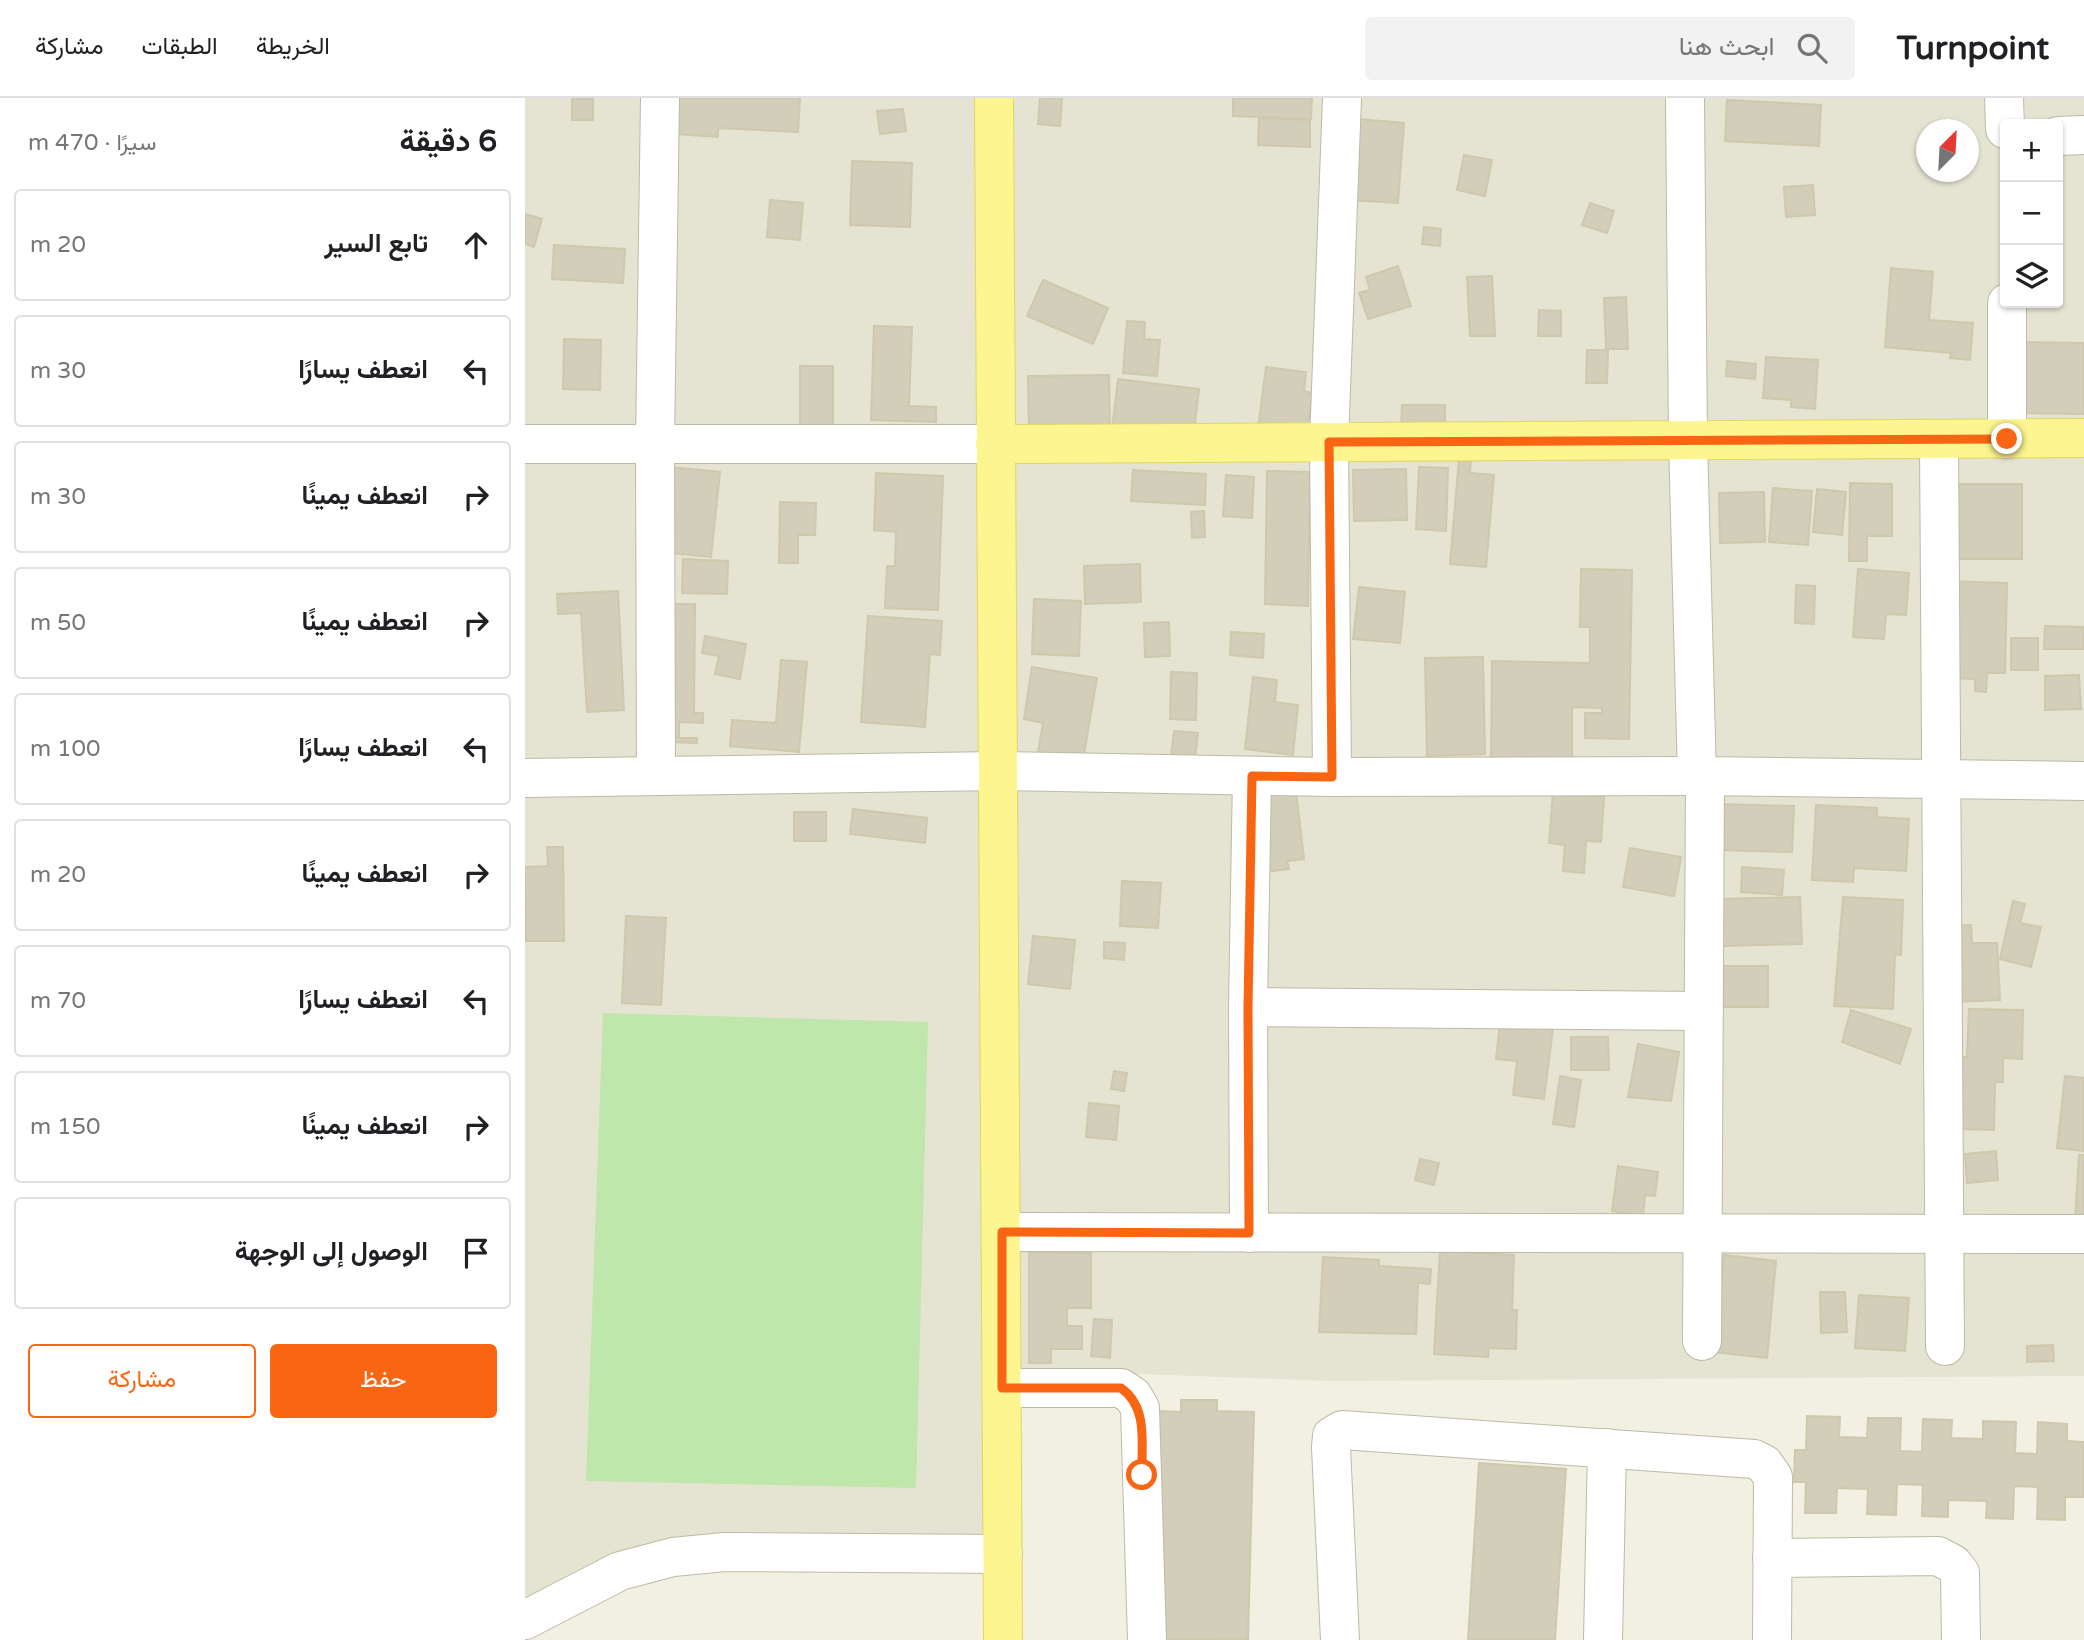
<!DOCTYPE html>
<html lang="ar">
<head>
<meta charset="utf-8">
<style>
  body { margin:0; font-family:"Varela Round",Vazirmatn,sans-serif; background:#f2f2f2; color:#202124; direction:rtl }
  .controls { position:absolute; right:21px; top:21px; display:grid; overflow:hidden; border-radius:7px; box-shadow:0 2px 5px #0004 }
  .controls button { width:63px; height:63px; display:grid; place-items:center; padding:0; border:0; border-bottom:2px solid #e0e0e0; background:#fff; color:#202124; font:35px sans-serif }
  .compass { position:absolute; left:1391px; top:21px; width:63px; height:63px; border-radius:50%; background:#fff; box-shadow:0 2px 5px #0004; rotate:24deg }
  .stop { position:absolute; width:21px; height:21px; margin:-16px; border:5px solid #f96613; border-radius:50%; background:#fff }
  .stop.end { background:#f96613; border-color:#fff; box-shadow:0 2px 7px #0008 }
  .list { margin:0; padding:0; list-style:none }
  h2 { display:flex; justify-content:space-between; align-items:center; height:91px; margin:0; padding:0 28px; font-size:30px }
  h2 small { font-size:23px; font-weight:400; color:#757577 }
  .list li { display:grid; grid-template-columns:46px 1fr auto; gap:21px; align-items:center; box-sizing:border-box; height:112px; margin:0 14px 14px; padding:0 14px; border:2px solid #e0e0e0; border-radius:7px }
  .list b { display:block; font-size:26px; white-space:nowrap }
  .list em { font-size:23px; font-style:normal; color:#757577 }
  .actions { display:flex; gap:14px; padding:21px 28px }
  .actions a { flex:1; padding:16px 0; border:2px solid #f96613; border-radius:7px; text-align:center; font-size:24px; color:#f96613 }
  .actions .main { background:#f96613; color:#fff }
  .icon { flex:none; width:38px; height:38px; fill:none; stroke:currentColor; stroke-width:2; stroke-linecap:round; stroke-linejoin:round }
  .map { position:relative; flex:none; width:1559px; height:1542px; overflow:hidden; direction:ltr }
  header { display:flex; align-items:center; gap:42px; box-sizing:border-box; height:98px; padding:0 35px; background:#fff; border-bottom:2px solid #e0e0e0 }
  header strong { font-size:33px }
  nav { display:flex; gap:38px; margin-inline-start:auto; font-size:24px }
  .search { width:490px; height:63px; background:#f2f2f2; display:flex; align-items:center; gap:18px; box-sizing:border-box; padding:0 24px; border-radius:7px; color:#757577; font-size:26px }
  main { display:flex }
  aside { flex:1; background:#fff }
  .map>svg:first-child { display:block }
  .residential { fill:#e5e3d1; fill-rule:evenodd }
  .green { fill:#bfe6ab }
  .building { fill:#d3ceb9; stroke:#cec8ac; stroke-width:2 }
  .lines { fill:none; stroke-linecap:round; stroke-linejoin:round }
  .minor-casing { stroke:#bdbaa6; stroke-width:40 }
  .major-casing { stroke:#e2d660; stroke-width:40 }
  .minor { stroke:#fff; stroke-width:38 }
  .major { stroke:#fdf590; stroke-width:38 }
  .route { stroke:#f96613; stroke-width:9 }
</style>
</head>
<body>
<header>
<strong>Turnpoint</strong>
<div class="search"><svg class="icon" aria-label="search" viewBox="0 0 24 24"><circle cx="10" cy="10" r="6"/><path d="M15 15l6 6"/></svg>ابحث هنا</div>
<nav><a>الخريطة</a><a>الطبقات</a><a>مشاركة</a></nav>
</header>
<main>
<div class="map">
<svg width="1559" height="1542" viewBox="0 0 1559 1542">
  <rect width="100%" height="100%" fill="#f1f0e3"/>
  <path class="residential" d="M0,0H1559V1278L808,1283L476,1271L466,1468H126L0,1521ZM1480,26H1533V205H1480ZM1402,32H1444V74H1402Z"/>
  <path class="green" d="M78,915L403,924L391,1390L61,1383Z"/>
  <g class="building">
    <path d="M138,0H275L273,34L193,30V39L136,35Z"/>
    <path d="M515,0H537L535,28L513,26Z"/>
    <path d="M708,0H787L786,21L708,18Z"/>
    <rect x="47" y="1" width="21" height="21"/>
    <path d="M1202,2L1296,7L1294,48L1200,43Z"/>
    <path d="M378,11L381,33L355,36L352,13Z"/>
    <path d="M734,20L785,22V49L733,47Z"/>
    <path d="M833,21L879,25L873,105L826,102Z"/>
    <path d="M939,57L967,62L960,98L932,92Z"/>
    <path d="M327,63L387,65L385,129L325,127Z"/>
    <path d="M1288,87L1290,117L1261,119L1259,89Z"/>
    <path d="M245,102L278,105L275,142L242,139Z"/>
    <path d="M1065,105L1089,113L1082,135L1057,127Z"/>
    <path d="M0,116L17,121L9,149L0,146Z"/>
    <path d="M899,129L916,131L915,148L897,146Z"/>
    <path d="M29,147L100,151L98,185L27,181Z"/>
    <path d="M873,168L886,208L843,221L834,195L845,192L841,179Z"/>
    <path d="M1366,170L1408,174L1404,222L1448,225L1445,262L1425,260L1426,255L1360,249Z"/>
    <path d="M967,178L970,238H945L942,179Z"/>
    <path d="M518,182L583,210L568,246L502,218Z"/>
    <path d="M1101,199L1103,251H1081L1079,200Z"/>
    <path d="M1014,212L1036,213V238H1013Z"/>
    <path d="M602,223L620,224L619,241L635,242L632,278L598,275Z"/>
    <path d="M349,228L387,229L384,308L411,309V324L346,322Z"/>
    <path d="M39,241L76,242L75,292L38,291Z"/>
    <path d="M1489,244L1559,245V316L1489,315Z"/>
    <path d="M1062,252H1083L1082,285H1061Z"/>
    <path d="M1241,259L1293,262L1290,311L1266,309V302L1238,300Z"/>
    <path d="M1202,263L1231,266L1230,281L1201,278Z"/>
    <path d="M275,268H308V330L275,329Z"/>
    <path d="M741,269L781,274L779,293L787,295L782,337L733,331Z"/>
    <path d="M584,277L585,333L504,334L503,278Z"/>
    <path d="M593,281L674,291L668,342L587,332Z"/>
    <path d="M877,307H920V332L876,331Z"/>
    <path d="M934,360L946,361L945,375L969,377L961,469L925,466Z"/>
    <path d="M145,369L195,374L186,459L137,454Z"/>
    <path d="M894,369L923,370L921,433L891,431Z"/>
    <path d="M881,371L882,422L829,423L828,372Z"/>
    <path d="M608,372L681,376L680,407L606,403Z"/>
    <path d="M742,373L785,374L783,508L740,506Z"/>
    <path d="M351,375L418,378L413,512L360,510L362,468H370L371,434L349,432Z"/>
    <path d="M701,377L729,379L727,420L698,418Z"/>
    <path d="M1325,385L1367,386V438H1342V463H1324Z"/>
    <rect x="1420" y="386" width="77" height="75"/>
    <path d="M1248,390L1287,393L1283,447L1244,444Z"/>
    <path d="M1292,391L1321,394L1317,437L1288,434Z"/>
    <path d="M1239,394L1240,444L1195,445L1194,395Z"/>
    <path d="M255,404L291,405L290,437H273V465H254Z"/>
    <path d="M679,413L680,439L667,440L666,414Z"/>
    <path d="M158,461L203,463L202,496L157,495Z"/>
    <path d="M615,466L616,504L560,506L559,468Z"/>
    <path d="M1056,471L1107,472L1104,641L1060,640V615H1077V610L1047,609V664L966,662L967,563L1065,565V529H1055Z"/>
    <path d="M1333,471L1384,475L1381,517L1361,516L1359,541L1328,539Z"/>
    <path d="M1423,483L1482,485L1480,575H1462L1461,594L1450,593V581L1421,580Z"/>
    <path d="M1271,487L1290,488L1289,526L1270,525Z"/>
    <path d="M834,489L880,494L875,545L828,541Z"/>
    <path d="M93,493L99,612L62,614L56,515L33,516L32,496Z"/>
    <path d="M509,501L556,503L554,558L507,556Z"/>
    <path d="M140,506H170L169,615H178V625L154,624V640H172V645L140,644Z"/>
    <path d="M343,518L417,523L415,557L405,556L400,629L336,624Z"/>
    <path d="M644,524L645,558L620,559L619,525Z"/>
    <path d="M1520,528L1559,529V551H1519Z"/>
    <path d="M706,534L739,536L738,560L705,557Z"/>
    <path d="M180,538L221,546L215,581L190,576L194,558L177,555Z"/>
    <rect x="1486" y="540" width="27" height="32"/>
    <path d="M958,559L960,656L902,658L900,560Z"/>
    <path d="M256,562L282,564L274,654L205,648L207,622L251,625Z"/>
    <path d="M507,569L572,580L558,662L513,654L518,625L499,621Z"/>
    <path d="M646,574L672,575L671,622L645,621Z"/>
    <path d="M1554,577L1556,611L1520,612V578Z"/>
    <path d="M728,579L752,582L750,604L773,607L768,657L720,651Z"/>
    <path d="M649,633L673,635L670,661L646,658Z"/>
    <path d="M771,693L779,761L762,763L764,771L741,774L731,698Z"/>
    <path d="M1028,694L1079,699L1076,744L1061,743L1059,775L1038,773L1040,747L1024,745Z"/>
    <path d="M1194,706L1269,708L1267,754L1192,752Z"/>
    <path d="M1291,707L1352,710V719L1384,721L1381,773L1329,770L1328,784L1287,782Z"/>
    <path d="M328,711L402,720L400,745L325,736Z"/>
    <rect x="269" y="714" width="32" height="29"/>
    <path d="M22,749H38L39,843H1L0,769L23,768Z"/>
    <path d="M1105,750L1156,759L1149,798L1098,789Z"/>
    <path d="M1217,769L1259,772L1257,797L1216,794Z"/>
    <path d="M597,783L636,785L633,830L595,828Z"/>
    <path d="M1275,799L1277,846L1198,848L1196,801Z"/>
    <path d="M1318,799L1378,802L1376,857L1370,856L1368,911L1309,908Z"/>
    <path d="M1488,803L1500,806L1495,825L1516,829L1506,869L1475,861Z"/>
    <path d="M101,818L141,820L136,907L97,905Z"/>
    <path d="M1446,827L1447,845H1472L1475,902L1428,904L1425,828Z"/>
    <path d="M508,838L550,842L545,891L503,886Z"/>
    <path d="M579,844L600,845L599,862L579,860Z"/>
    <path d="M1195,868H1243V909H1196Z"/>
    <path d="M1444,911L1498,912L1497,961L1478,960V984H1470L1469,1032L1434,1031L1423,958L1442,959Z"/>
    <path d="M1326,912L1386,931L1375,966L1317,944Z"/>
    <path d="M975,925L1028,931L1019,1001L988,997L992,963L971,961Z"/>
    <path d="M1046,939H1083L1084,972H1046Z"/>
    <path d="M1113,946L1154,954L1146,1003L1103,999Z"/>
    <path d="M589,973L602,975L599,993L586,991Z"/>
    <path d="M1035,978L1056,982L1049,1029L1028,1026Z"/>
    <path d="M1540,978L1559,980V1053L1532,1050Z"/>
    <path d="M564,1005L594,1008L591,1042L561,1039Z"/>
    <path d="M1471,1053L1473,1082L1442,1085L1440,1056Z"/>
    <path d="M1554,1057H1559V1122H1550Z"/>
    <path d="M895,1061L914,1065L909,1087L890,1082Z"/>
    <path d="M1093,1068L1133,1074L1130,1098L1120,1097L1118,1118L1087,1113Z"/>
    <path d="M915,1153L989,1157L987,1212H992L991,1251L964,1250L963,1259L909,1256Z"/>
    <path d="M504,1155H566V1210H542V1228H557V1251H526V1265H504Z"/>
    <path d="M1199,1157L1251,1163L1242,1260L1189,1254Z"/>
    <path d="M798,1159L854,1162V1168L906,1171L905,1186L893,1185L891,1236L794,1234Z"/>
    <path d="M1295,1194H1320L1322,1234L1296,1235Z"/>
    <path d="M1334,1197L1384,1200L1380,1253L1330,1250Z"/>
    <path d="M569,1221L587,1222L585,1260L566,1258Z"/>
    <path d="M1528,1247L1529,1263L1502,1264V1248Z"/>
    <path d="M656,1302H692V1313L729,1314L723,1541L628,1542L634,1313L656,1314Z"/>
    <path d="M1282,1318L1315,1319L1314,1339L1342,1340L1343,1320H1376L1375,1353L1397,1354L1398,1321L1427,1322L1426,1340L1458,1341V1323L1491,1324L1490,1355L1512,1356L1513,1324L1542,1326V1343L1559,1344V1399H1540V1422L1512,1421L1513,1389L1489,1388L1488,1421L1461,1420L1462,1403L1423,1402V1419L1397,1418L1398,1387L1372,1386L1371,1417L1342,1416L1343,1391L1312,1390L1311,1415H1280L1281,1384H1269L1270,1352H1281Z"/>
    <path d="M954,1365L1041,1371L1030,1542H943Z"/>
  </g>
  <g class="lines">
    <g class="minor-casing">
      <g id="minor">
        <path d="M1160,0L1163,343L1172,678"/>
        <path d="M1479,0L1480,31"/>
        <path d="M1533,38L1559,37"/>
        <path d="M1482,205V341"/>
        <path d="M1414,342L1420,1248"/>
        <path d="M0,346H470"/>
        <path d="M131,678L130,346L135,0"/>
        <path d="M807,679L804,344L817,0"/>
        <path d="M0,680L473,673L807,679L1172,678L1559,683"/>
        <path d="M723,909L1179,913"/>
        <path d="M477,1134L1559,1136"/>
        <path d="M724,1135L723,909L727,678"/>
        <path d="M1177,1243L1180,678"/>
        <path d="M477,1290H596L608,1298L615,1310L622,1542"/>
        <path d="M1247,1460L1413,1458L1428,1466L1435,1475L1436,1542"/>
        <path d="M0,1522L95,1473L148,1459L199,1454L478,1456"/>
        <path d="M815,1542L806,1349L807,1338L817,1332L1229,1361L1239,1366L1248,1379L1247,1542"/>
        <path d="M1078,1542L1082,1350"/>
      </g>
    </g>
    <g class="major-casing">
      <g id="major">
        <path d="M469,0L478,1542"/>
        <path d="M470,346L1559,340"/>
      </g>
    </g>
    <use href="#minor" class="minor"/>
    <use href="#major" class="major"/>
  </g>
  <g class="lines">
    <path class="route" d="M617,1377C616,1346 624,1310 596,1290H477V1134L724,1135L723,909L727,678L807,679L804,344L1482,341"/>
  </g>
</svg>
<div class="controls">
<button>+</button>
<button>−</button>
<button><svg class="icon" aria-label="layers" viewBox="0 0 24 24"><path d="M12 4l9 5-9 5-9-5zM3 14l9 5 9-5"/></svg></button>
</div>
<svg class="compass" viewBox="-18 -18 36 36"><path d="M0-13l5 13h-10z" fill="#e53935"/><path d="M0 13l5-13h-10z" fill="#757577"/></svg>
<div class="stop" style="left:617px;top:1377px"></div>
<div class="stop end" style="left:1482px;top:341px"></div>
</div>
<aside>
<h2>6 دقيقة<small>سيرًا · 470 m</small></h2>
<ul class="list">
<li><svg class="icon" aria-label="ahead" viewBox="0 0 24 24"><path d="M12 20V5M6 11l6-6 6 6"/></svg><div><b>تابع السير</b></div><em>20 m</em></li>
<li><svg class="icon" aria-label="left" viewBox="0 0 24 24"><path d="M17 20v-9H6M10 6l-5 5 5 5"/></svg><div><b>انعطف يسارًا</b></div><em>30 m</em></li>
<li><svg class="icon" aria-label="right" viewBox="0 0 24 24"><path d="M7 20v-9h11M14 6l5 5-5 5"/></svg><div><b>انعطف يمينًا</b></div><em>30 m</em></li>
<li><svg class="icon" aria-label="right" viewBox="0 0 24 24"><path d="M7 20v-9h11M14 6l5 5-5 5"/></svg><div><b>انعطف يمينًا</b></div><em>50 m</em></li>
<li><svg class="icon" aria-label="left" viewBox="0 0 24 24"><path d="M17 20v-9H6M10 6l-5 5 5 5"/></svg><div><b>انعطف يسارًا</b></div><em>100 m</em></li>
<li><svg class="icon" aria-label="right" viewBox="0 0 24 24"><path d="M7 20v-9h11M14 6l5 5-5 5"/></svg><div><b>انعطف يمينًا</b></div><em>20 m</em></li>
<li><svg class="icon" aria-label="left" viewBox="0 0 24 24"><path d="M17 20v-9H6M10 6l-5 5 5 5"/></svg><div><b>انعطف يسارًا</b></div><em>70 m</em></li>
<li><svg class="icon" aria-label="right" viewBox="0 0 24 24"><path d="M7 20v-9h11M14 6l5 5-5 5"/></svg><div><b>انعطف يمينًا</b></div><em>150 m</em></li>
<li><svg class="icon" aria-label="arrive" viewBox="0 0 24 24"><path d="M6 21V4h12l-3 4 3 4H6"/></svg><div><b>الوصول إلى الوجهة</b></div></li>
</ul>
<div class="actions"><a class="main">حفظ</a><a>مشاركة</a></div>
</aside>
</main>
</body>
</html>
